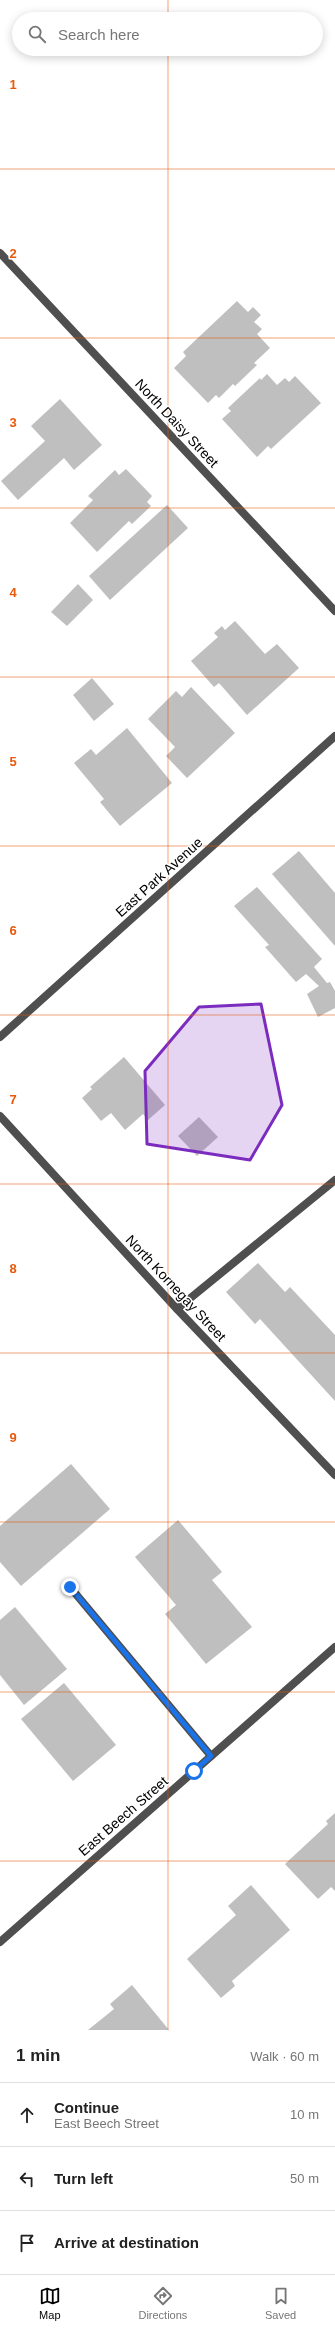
<!DOCTYPE html>
<html lang="en">
<head>
<meta charset="utf-8">
<style>
  body { margin:0; font-family:Arial,sans-serif; background:#f6f6f6; color:#222 }
  .stop { position:absolute; width:12px; height:12px; margin:-9px; border:3px solid #1a73e8; border-radius:50%; background:#fff }
  .stop.end { background:#1a73e8; border-color:#fff; box-shadow:0 1px 4px #0008 }
  .list { margin:0; padding:0; list-style:none }
  h2 { display:flex; justify-content:space-between; align-items:center; height:52px; margin:0; padding:0 16px; font-size:17px }
  h2 small { font-size:13px; font-weight:400; color:#767676 }
  .list li { display:grid; grid-template-columns:26px 1fr auto; gap:12px; align-items:center; box-sizing:border-box; height:64px; padding:0 16px; border-top:1px solid #e0e0e0 }
  .list b { display:block; font-size:15px; white-space:nowrap }
  .list p { margin:0; font-size:13px; white-space:nowrap; color:#767676 }
  .list em { font-size:13px; font-style:normal; color:#767676 }
  .icon { flex:none; width:22px; height:22px; fill:none; stroke:currentColor; stroke-width:2; stroke-linecap:round; stroke-linejoin:round }
  .map { position:relative; flex:none; width:335px; height:2030px; overflow:hidden }
  .search { position:absolute; background:#fff; box-shadow:0 2px 10px #0003; left:12px; right:12px; top:12px; height:44px; display:flex; align-items:center; gap:10px; box-sizing:border-box; padding:0 14px; border-radius:22px; color:#767676; font-size:15px }
  .sheet { height:244px; background:#fff }
  nav { display:flex; justify-content:space-around; align-items:center; box-sizing:border-box; height:56px; border-top:1px solid #e0e0e0; background:#fff; font-size:11px; color:#767676 }
  nav a { display:grid; justify-items:center; gap:2px }
  nav .on { color:#000 }
  .map>svg:first-child { display:block }
  .building { fill:#bfbfbf }
  .lines { fill:none; stroke-linecap:round; stroke-linejoin:round }
  .lane { stroke:#4f4f4f; stroke-width:8 }
  .street { stroke:#4f4f4f; stroke-width:8 }
  .route { stroke:#1a73e8; stroke-width:5 }
  .marked { fill:#7b2cbf; fill-opacity:0.2; stroke:#7b2cbf; stroke-width:3; stroke-linejoin:round }
  .grid { fill:none; stroke:#e8590c; stroke-width:1; stroke-opacity:0.55 }
  .labels { text-anchor:middle; stroke-width:3; stroke-linejoin:round; paint-order:stroke }
  .street-label { font-size:14px; fill:#000; stroke:#fff }
  .grid-label { font-size:13px; text-anchor:middle; font-weight:bold; fill:#e8590c; stroke:#fff; stroke-width:3; stroke-linejoin:round; paint-order:stroke }
</style>
</head>
<body>
<div class="map">
<svg width="335" height="2030" viewBox="0 0 335 2030">
  <rect width="100%" height="100%" fill="#fff"/>
  <g class="building">
    <path d="M237,301L248,312L253,307L261,315L254,322L262,329L257,334L270,348L254,363L257,365L235,386L233,384L219,398L216,395L208,403L174,368L186,356L183,352Z"/>
    <path d="M267,374L277,385L285,378L289,382L295,376L321,403L271,449L268,446L257,457L222,419L231,411L228,408L260,378L261,380Z"/>
    <path d="M60,399L102,445L74,470L64,458L18,500L1,481L45,441L31,426Z"/>
    <path d="M126,469L152,496L147,502L151,506L132,524L129,521L97,552L70,523L93,500L88,496L115,470L119,475Z"/>
    <path d="M167,505L188,528L110,600L89,576Z"/>
    <path d="M78,584L93,600L67,626L51,612Z"/>
    <path d="M235,621L265,654L277,644L299,668L247,715L219,683L214,687L191,661L218,637L214,633L222,626L225,630Z"/>
    <path d="M92,678L114,704L94,721L73,695Z"/>
    <path d="M191,687L235,733L187,778L166,756L175,747L148,719L176,691L182,697Z"/>
    <path d="M127,728L172,783L120,826L100,802L104,799L74,763L91,749L96,755Z"/>
    <path d="M299,851L335,893V946L272,874Z"/>
    <path d="M257,887L322,959L314,967L327,983L330,982L335,991V1008L318,1017L307,994L319,986L306,974L296,982L265,947L269,945L234,906Z"/>
    <path d="M124,1057L165,1105L148,1120L143,1114L125,1130L111,1113L101,1121L82,1098L92,1089L90,1087Z"/>
    <path d="M199,1117L218,1137L197,1156L178,1136Z"/>
    <path d="M258,1263L285,1292L290,1287L335,1335V1401L260,1319L255,1324L226,1292Z"/>
    <path d="M71,1464L110,1509L21,1586L0,1562V1526Z"/>
    <path d="M178,1520L222,1572L212,1580L252,1627L206,1664L165,1614L176,1605L135,1557Z"/>
    <path d="M15,1607L67,1669L24,1705L0,1675V1620Z"/>
    <path d="M64,1683L116,1745L73,1781L21,1719Z"/>
    <path d="M335,1813V1891L331,1887L318,1899L285,1864L328,1824L326,1821Z"/>
    <path d="M251,1885L290,1930L232,1981L235,1986L221,1998L187,1959L236,1915L228,1906Z"/>
    <path d="M132,1985L169,2030H88L114,2009L110,2004Z"/>
  </g>
  <g class="lines">
    <g class="lane">
      <path d="M177,1309L335,1180"/>
      <path d="M70,1587L211,1756"/>
    </g>
    <g class="street">
      <path d="M0,253L335,611"/>
      <path d="M0,1037L335,736"/>
      <path d="M0,1116L177,1309L335,1475"/>
      <path d="M0,1942L335,1647"/>
    </g>
  </g>
  <g class="lines">
    <path class="route" d="M70,1587L211,1756L194,1771"/>
  </g>
  <path class="marked" d="M261,1004L282,1105L250,1160L147,1144L145,1071L199,1007Z"/>
  <path class="grid" d="M168,0V19M168,49V2030M0,169H335M0,338H335M0,508H335M0,677H335M0,846H335M0,1015H335M0,1184H335M0,1353H335M0,1522H335M0,1692H335M0,1861H335"/>
  <g class="labels">
    <g class="street-label">
      <text transform="translate(177 423) rotate(47)" y="5">North Daisy Street</text>
      <text transform="translate(159 877) rotate(-42)" y="5">East Park Avenue</text>
      <text transform="translate(176 1288) rotate(47)" y="5">North Kornegay Street</text>
      <text transform="translate(123 1816) rotate(-41)" y="5">East Beech Street</text>
    </g>
  </g>
  <g class="grid-label">
    <text x="13" y="89">1</text>
    <text x="13" y="258">2</text>
    <text x="13" y="427">3</text>
    <text x="13" y="597">4</text>
    <text x="13" y="766">5</text>
    <text x="13" y="935">6</text>
    <text x="13" y="1104">7</text>
    <text x="13" y="1273">8</text>
    <text x="13" y="1442">9</text>
  </g>
</svg>
<div class="stop" style="left:194px;top:1771px"></div>
<div class="stop end" style="left:70px;top:1587px"></div>
<div class="search"><svg class="icon" aria-label="search" viewBox="0 0 24 24"><circle cx="10" cy="10" r="6"/><path d="M15 15l6 6"/></svg>Search here</div>
</div>
<section class="sheet">
<h2>1 min<small>Walk · 60 m</small></h2>
<ul class="list">
<li><svg class="icon" aria-label="ahead" viewBox="0 0 24 24"><path d="M12 20V5M6 11l6-6 6 6"/></svg><div><b>Continue</b><p>East Beech Street</p></div><em>10 m</em></li>
<li><svg class="icon" aria-label="left" viewBox="0 0 24 24"><path d="M17 20v-9H6M10 6l-5 5 5 5"/></svg><div><b>Turn left</b></div><em>50 m</em></li>
<li><svg class="icon" aria-label="arrive" viewBox="0 0 24 24"><path d="M6 21V4h12l-3 4 3 4H6"/></svg><div><b>Arrive at destination</b></div></li>
</ul>
</section>
<nav>
<a class="on"><svg class="icon" aria-label="map" viewBox="0 0 24 24"><path d="M3 6l6-2 6 2 6-2v14l-6 2-6-2-6 2zM9 4v14M15 6v14"/></svg>Map</a>
<a><svg class="icon" aria-label="directions" viewBox="0 0 24 24"><path d="M12 3l9 9-9 9-9-9zM9 14v-3h6M13 9l2 2-2 2"/></svg>Directions</a>
<a><svg class="icon" aria-label="saved" viewBox="0 0 24 24"><path d="M7 4h10v16l-5-4-5 4z"/></svg>Saved</a>
</nav>
</body>
</html>
